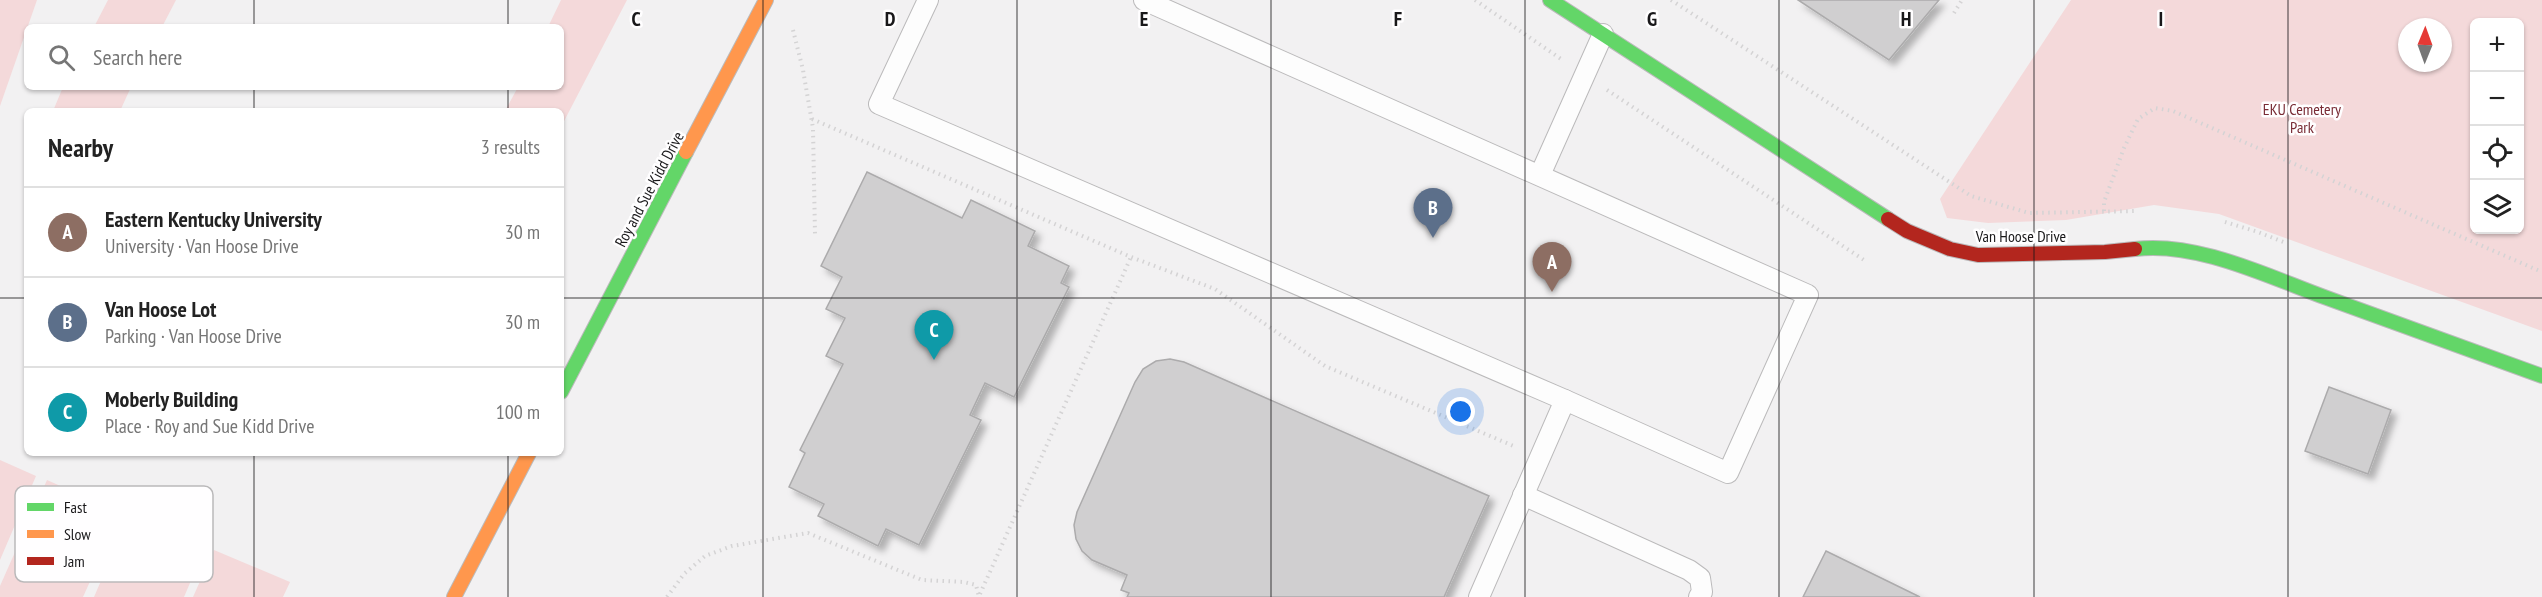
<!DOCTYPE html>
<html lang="en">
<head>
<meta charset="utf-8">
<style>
  body { margin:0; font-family:"PT Sans Narrow",sans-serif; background:#f2f2f2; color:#222 }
  .controls { position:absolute; right:18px; top:18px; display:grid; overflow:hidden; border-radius:9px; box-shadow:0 2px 4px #0004 }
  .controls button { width:54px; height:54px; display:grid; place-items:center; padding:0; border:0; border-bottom:2px solid #e0e0e0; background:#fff; color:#222; font:30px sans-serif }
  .compass { position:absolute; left:2398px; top:18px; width:54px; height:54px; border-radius:50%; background:#fff; box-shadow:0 2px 4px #0004; rotate:1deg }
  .you { position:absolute; left:1461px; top:412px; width:21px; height:21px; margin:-15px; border:4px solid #fff; border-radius:50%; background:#1a73e8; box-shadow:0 0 0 9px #1a73e833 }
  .badge { display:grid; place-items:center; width:39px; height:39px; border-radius:50%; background:#656466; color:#fff; font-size:20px; font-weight:700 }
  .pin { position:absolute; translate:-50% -50px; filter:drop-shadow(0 2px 3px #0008) }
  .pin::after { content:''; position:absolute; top:32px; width:21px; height:18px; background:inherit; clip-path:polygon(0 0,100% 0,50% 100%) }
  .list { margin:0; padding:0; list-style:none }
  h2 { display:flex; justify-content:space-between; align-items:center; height:78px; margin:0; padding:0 24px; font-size:26px }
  h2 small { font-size:20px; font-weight:400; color:#767676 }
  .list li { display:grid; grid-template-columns:39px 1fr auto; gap:18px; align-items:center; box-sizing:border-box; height:90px; padding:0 24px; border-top:2px solid #e0e0e0 }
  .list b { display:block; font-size:22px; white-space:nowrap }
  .list p { margin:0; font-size:20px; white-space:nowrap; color:#767676 }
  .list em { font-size:20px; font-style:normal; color:#767676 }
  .icon { flex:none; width:33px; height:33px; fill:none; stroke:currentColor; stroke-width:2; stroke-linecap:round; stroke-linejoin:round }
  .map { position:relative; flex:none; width:2542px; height:597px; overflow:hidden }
  .search { position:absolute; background:#fff; box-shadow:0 2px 4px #0004; left:24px; top:24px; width:540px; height:66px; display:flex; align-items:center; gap:15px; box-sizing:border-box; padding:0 21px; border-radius:9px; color:#767676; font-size:22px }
  .panel { position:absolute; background:#fff; box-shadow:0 2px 4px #0004; left:24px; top:108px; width:540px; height:348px; border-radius:9px }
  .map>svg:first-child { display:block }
  .green { fill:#f4d9da; fill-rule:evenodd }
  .building { fill:#d0cfd0; stroke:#acabac; stroke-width:1.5; filter:url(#shadow) }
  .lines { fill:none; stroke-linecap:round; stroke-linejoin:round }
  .lane-casing { stroke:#bbbabb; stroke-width:22 }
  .fast-casing { stroke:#bbbabb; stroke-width:16 }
  .slow-casing { stroke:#bbbabb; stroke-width:16 }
  .jam-casing { stroke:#bbbabb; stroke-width:16 }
  .path { stroke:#d4d3d4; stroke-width:4; stroke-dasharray:1.5 4.5; stroke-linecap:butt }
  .lane { stroke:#fdfdfd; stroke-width:20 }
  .fast { stroke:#63d668; stroke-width:14 }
  .slow { stroke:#ff974d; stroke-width:14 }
  .jam { stroke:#b3261e; stroke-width:14 }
  .grid { fill:none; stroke:#19181a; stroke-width:1.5; stroke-opacity:0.55 }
  .labels { text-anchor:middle; stroke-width:5; stroke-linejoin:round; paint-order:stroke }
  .park-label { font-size:16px; fill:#792c35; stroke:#fffeff }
  .street-label { font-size:16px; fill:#19181a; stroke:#fffeff }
  .key { fill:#fffeff; stroke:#bab9ba; stroke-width:1.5 }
  .key-label { font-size:16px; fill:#19181a }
  .grid-label { font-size:20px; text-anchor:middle; font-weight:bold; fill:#19181a; stroke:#fffeff; stroke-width:5; stroke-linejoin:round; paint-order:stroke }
</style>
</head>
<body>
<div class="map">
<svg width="2542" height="597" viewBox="0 0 2542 597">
  <defs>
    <filter id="shadow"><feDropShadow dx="5.5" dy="5.5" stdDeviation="3" flood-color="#0004"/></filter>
  </defs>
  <rect width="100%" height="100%" fill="#f2f1f2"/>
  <g class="green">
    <path d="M0,0H37L0,106Z"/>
    <path d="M108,0H176L162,27H94Z"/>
    <path d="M561,0H627L561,127V111H505L518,87H561V27H548Z"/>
    <path d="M2071,0H2542V331L2219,214L2154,205L2066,220L1988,223L1947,218L1940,199ZM2474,22H2520V230H2474ZM2407,27H2443V63H2407Z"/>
    <path d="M63,87H131L120,111H53Z"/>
    <path d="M0,460L36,476L0,560Z"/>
    <path d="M47,480L121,513L83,597H0V586Z"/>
    <path d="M129,516L205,548L184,597H94Z"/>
    <path d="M214,550L290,582L283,597H193Z"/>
  </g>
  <g class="building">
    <path d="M1798,0H1939L1889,60Z"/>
    <path d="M867,172L962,218L971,200L1035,231L1028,246L1069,266L1061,283L1069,287L1014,397L985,383L970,415L981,420L919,545L886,529L878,546L818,516L824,504L789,487L805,453L800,450L843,364L826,356L845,318L826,309L842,277L821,266Z"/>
    <path d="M1170,359L1184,362L1489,496L1444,597H1127L1129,593L1121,590L1127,575L1092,560L1082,551L1076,539L1074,525L1077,512L1135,382L1143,369L1156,361Z"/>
    <path d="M2329,387L2391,410L2368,474L2305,451Z"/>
    <path d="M1826,551L1920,597H1803Z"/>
  </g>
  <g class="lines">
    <g class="lane-casing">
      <g id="lane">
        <path d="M928,0L879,104L1565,400L1728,473L1808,295L1144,0"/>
        <path d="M1540,175L1603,34"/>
        <path d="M1523,495L1689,570L1700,578L1702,592L1699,597"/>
        <path d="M1479,597L1565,400"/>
      </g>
    </g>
    <g class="fast-casing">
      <g id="fast">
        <path d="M1550,0L1888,219"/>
        <path d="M2135,249C2197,241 2269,277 2327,298C2399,324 2470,350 2542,376"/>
        <path d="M561,392L686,152"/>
      </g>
    </g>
    <g class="slow-casing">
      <g id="slow">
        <path d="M686,152L766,0"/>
        <path d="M454,597L529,453"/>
      </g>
    </g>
    <g class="jam-casing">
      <path id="jam" d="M1888,219L1907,231L1950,249L1978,255L2105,252L2135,249"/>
    </g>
    <g class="path">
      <path d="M1475,0L1561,59"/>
      <path d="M1671,0L1971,196L2029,213L2137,211"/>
      <path d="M1954,13L1962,0"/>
      <path d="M793,30L803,70L813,128L815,234"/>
      <path d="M1607,90L1867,262"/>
      <path d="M812,119L1131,257L1215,289L1325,366L1516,447"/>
      <path d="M2104,211V202L2124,148L2138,119L2155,108L2173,111L2542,272"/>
      <path d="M2225,222L2258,232L2286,243"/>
      <path d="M980,594L1131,257"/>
      <path d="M667,597L684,574L705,556L732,546L808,533L922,580L964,582L976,585L979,597"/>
    </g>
    <use href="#lane" class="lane"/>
    <use href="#fast" class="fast"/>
    <use href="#slow" class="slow"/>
    <use href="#jam" class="jam"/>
  </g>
  <path class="grid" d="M254,0V27M508,0V27M763,0V597M1017,0V597M1271,0V597M1525,0V597M1779,0V597M2034,0V597M2288,0V597M254,87V111M508,87V111M0,298H27M561,298H2542M254,453V597M508,453V597"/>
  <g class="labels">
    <g class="park-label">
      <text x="2302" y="115">EKU Cemetery<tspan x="2302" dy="18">Park</tspan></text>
    </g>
    <g class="street-label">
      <text transform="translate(649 189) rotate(-62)" y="6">Roy and Sue Kidd Drive</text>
      <text x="2021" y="242">Van Hoose Drive</text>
    </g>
  </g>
  <rect x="15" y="486" width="198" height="96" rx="9" class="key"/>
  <rect x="27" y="503" width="27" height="8" fill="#63d668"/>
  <rect x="27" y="530" width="27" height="8" fill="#ff974d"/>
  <rect x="27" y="557" width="27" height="8" fill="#b3261e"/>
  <g class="key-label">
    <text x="64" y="513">Fast</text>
    <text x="64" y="540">Slow</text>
    <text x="64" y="567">Jam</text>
  </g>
  <g class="grid-label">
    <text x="636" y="26">C</text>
    <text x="890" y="26">D</text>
    <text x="1144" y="26">E</text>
    <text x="1398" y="26">F</text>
    <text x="1652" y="26">G</text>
    <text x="1906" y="26">H</text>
    <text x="2161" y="26">I</text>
  </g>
</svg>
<div class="controls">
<button>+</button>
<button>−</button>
<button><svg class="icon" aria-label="locate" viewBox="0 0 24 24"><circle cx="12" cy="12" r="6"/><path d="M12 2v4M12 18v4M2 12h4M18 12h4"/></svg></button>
<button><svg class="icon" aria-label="layers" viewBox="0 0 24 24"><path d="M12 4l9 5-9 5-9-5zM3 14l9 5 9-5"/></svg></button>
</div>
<svg class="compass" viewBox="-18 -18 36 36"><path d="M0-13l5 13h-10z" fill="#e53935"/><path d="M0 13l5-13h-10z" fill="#767676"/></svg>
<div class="you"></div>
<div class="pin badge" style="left:1552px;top:292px;background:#8d6e63">A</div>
<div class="pin badge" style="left:1433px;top:238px;background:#5c6f8a">B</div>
<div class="pin badge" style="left:934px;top:360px;background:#0f9aa8">C</div>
<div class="search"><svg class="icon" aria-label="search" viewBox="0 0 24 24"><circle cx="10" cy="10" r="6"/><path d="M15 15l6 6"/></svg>Search here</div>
<section class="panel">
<h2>Nearby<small>3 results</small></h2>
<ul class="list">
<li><span class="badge" style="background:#8d6e63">A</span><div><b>Eastern Kentucky University</b><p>University · Van Hoose Drive</p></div><em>30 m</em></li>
<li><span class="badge" style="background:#5c6f8a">B</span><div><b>Van Hoose Lot</b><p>Parking · Van Hoose Drive</p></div><em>30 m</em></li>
<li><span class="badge" style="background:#0f9aa8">C</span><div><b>Moberly Building</b><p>Place · Roy and Sue Kidd Drive</p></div><em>100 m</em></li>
</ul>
</section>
</div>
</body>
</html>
